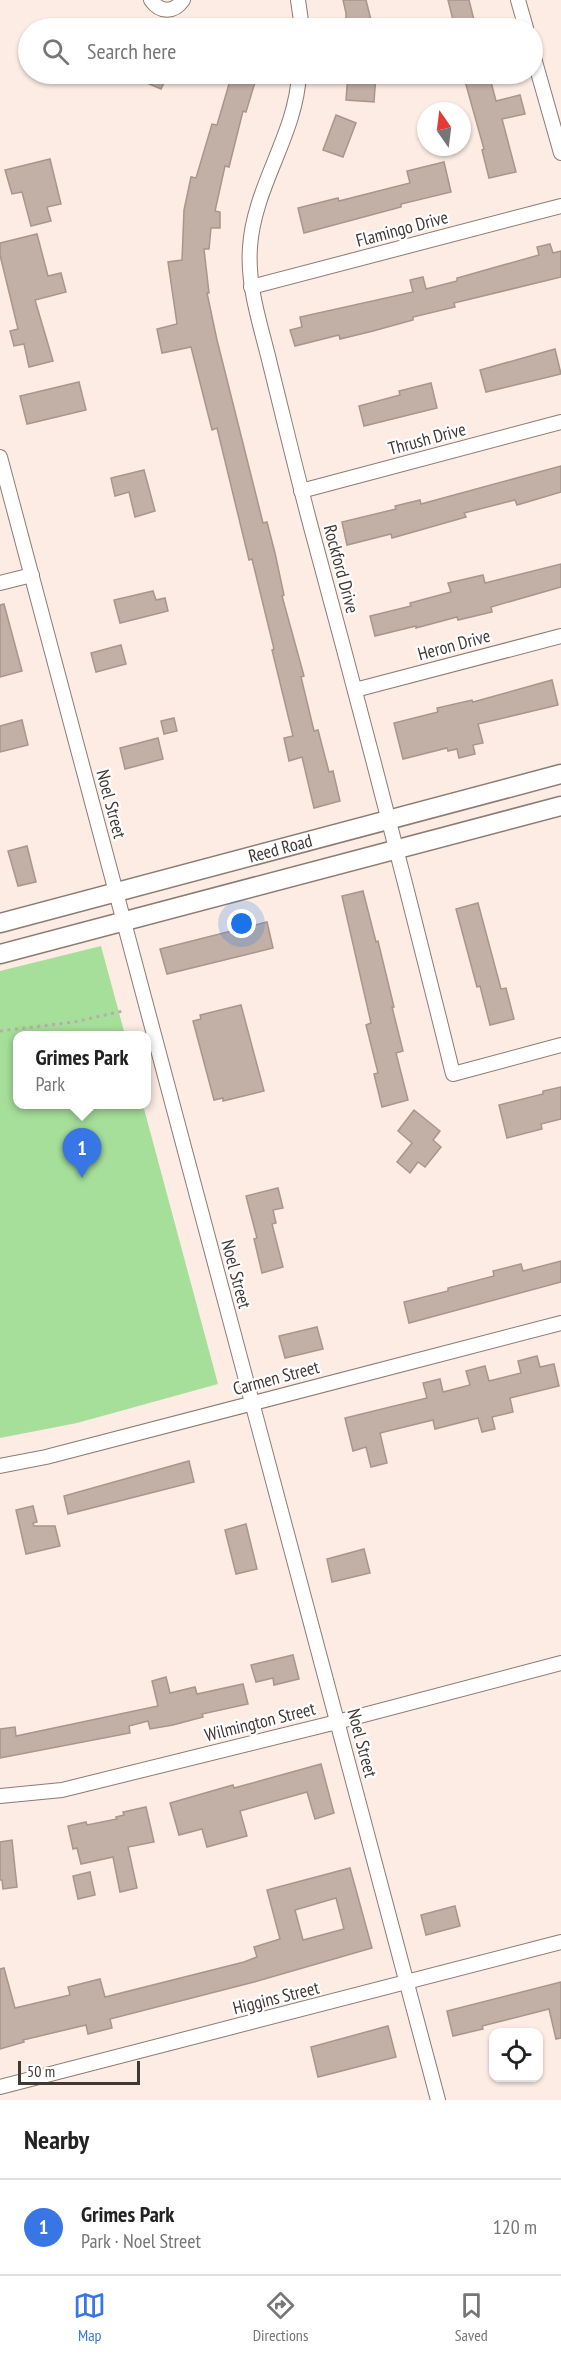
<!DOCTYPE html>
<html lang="en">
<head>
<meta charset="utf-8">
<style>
  body { margin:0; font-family:"PT Sans Narrow",sans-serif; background:#f6f6f6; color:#222 }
  .controls { position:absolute; right:18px; bottom:18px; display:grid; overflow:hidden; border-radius:12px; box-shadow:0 2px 4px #0004 }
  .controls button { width:54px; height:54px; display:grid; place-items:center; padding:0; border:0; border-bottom:2px solid #e0e0e0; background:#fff; color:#222; font:30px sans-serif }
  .compass { position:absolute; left:417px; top:102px; width:54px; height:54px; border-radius:50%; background:#fff; box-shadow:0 2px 4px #0004; rotate:346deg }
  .scale { position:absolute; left:18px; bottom:15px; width:122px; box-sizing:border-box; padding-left:6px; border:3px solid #403835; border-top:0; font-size:16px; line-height:21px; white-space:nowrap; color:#403835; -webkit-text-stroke:4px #fff; paint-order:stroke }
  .you { position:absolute; left:242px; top:924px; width:21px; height:21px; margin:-15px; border:4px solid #fff; border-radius:50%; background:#1a73e8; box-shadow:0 0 0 9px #1a73e833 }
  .badge { display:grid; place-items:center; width:39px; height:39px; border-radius:50%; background:#3976e5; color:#fff; font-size:20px; font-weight:700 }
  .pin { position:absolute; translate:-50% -50px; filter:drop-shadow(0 2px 3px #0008) }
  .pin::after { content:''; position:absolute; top:32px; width:21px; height:18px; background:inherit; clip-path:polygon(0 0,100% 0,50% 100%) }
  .popup { position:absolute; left:13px; top:1031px; width:138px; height:78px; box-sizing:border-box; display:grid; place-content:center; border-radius:12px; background:#fff; filter:drop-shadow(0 2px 4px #0005); font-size:20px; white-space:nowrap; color:#767676 }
  .popup b { font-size:22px; color:#222 }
  .popup::after { content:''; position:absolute; left:50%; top:100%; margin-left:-12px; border:12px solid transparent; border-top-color:#fff }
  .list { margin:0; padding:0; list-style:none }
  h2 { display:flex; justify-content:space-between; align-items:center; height:78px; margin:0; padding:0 24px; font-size:26px }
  h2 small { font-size:20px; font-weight:400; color:#767676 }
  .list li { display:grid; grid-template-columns:39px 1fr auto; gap:18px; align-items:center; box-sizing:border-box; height:96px; padding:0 24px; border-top:2px solid #e0e0e0 }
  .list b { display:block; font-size:22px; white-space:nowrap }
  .list p { margin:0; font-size:20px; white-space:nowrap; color:#767676 }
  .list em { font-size:20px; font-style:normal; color:#767676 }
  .icon { flex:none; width:33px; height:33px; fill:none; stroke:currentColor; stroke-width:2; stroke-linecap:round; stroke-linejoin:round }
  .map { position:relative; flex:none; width:561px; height:2100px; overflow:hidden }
  .search { position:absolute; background:#fff; box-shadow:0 2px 4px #0004; left:18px; right:18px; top:18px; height:66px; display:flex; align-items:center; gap:15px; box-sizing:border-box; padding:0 21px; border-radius:33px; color:#767676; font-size:22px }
  .sheet { height:174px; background:#fff }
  nav { display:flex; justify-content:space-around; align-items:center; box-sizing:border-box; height:84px; border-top:2px solid #e0e0e0; background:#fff; font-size:16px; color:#767676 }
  nav a { display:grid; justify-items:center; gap:3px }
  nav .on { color:#3976e5 }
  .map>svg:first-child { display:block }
  .green { fill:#a6df9a }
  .building { fill:#c2afa5; stroke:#a8958c; stroke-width:1.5; fill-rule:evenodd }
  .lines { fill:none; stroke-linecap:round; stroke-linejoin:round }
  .minor-casing { stroke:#8d7b72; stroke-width:16 }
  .tertiary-casing { stroke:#8d7b72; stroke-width:21 }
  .path { stroke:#baada6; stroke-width:3; stroke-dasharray:3 4.5; stroke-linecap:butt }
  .minor { stroke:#fff; stroke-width:14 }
  .tertiary { stroke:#fff; stroke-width:18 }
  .labels { text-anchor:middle; stroke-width:4.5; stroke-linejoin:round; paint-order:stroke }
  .street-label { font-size:18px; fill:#403835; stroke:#fff }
</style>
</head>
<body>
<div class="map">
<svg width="561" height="2100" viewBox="0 0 561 2100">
  <rect width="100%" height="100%" fill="#fcece4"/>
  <path class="green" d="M101,946L125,1035L17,1036V1104L143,1105L218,1384L77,1423L0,1438V971Z"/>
  <g class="building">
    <path d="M343,0H366L373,28H346V13Z"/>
    <path d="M448,0H469L476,28H455Z"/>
    <path d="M126,74H168L161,89Z"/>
    <path d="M232,74L256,79L246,112L243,111L229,167L225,166L215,211L220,212V228H211L209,249H204L209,293H207L217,340L263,523L267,522L275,553L284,595L282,596L304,676L301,677L314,731L318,730L329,772L333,771L340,801L314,808L302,757L289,761L284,738L293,736L272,650L274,649L252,559L249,560L217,428L212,430L191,347L162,353L157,329L177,324L168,262L182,260L184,210L191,177L196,178L212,124L217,125Z"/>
    <path d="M348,74H376L374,102L346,100Z"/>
    <path d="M463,74H489L496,101L520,95L525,114L502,119L516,172L489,178L482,150L484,149Z"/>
    <path d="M336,115L356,123L343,157L323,150Z"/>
    <path d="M50,159L61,204L47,207L51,221L31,226L22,192L12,194L5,170Z"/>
    <path d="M444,162L451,192L401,204V207L304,233L298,208L338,198L339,201L410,183L407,171Z"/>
    <path d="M37,234L48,276L61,273L66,292L35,300L53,361L29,367L24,344L14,346L10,331L18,329L0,255V243Z"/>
    <path d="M550,244L553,253L561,251V277L454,303L455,307L413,317V320L373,331L340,339L339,335L295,346L290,330L302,327L300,317L413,292L410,280L423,277L426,289L457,281V278L539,255L537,247Z"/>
    <path d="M555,349L561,374L486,392L480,370Z"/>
    <path d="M79,382L86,410L27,424L20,396Z"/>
    <path d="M431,383L437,408L364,426L359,406L400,395L399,391Z"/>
    <path d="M561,466V492L517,505L515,500L464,513L466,517L392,538L391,534L347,545L342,522L396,509L395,506L420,500L421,504Z"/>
    <path d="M144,470L155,511L135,517L129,492L115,496L111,478Z"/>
    <path d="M561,564V587L491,607L492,612L458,620L457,617L416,628V626L375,636L370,616L411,606L410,603L451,592L448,583L483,575L485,583Z"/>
    <path d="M153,591L156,600L165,598L168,611L120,623L114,600Z"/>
    <path d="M4,604L22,671L0,677V605Z"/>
    <path d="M121,645L126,664L96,672L91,653Z"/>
    <path d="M552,680L558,705L478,724L483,743L473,745L475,754L459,758L457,749L448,751L447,748L403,759L394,723L438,712L437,708L472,700L473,702Z"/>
    <path d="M174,718L177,731L164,734L161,721Z"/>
    <path d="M22,720L28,745L0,752V726Z"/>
    <path d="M158,738L163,759L125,769L120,748Z"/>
    <path d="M27,846L36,882L18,886L8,851Z"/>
    <path d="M363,891L376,942L378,941L394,1007H392L403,1051L396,1053L408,1100L382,1107L374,1074L378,1073L366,1025L371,1023L342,896Z"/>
    <path d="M478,903L501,989L506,988L514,1019L490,1025L480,986L477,987L456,909Z"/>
    <path d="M267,922L273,948L167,974L160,949Z"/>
    <path d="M241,1005L264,1091L223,1101V1098L214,1100L193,1021L201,1019L200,1015Z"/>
    <path d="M561,1087V1119L541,1124L542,1129L507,1138L499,1105L543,1094V1091Z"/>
    <path d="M414,1110L440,1131L433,1140L441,1147L425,1167L418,1162L410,1173L397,1162L412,1143L398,1131Z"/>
    <path d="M278,1188L283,1208L273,1210L276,1223L272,1224L283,1267L262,1273L254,1239L257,1238L246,1196Z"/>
    <path d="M561,1261V1282L409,1323L404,1302L448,1291V1288L494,1276L493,1271L521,1264L523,1271Z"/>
    <path d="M317,1327L323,1349L285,1358L279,1336Z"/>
    <path d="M537,1356L540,1367L554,1364L559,1386L510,1398L513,1412L492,1417L495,1429L482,1432L478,1418L435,1429L433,1420L380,1433L387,1463L371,1467L366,1447L353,1451L345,1418L427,1398L423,1383L440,1379L443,1392L470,1385L466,1371L485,1366L489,1381L521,1373L518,1361Z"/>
    <path d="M189,1461L194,1482L68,1514L64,1496Z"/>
    <path d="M33,1506L37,1522L33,1523L34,1526H55L60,1546L26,1554L16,1510Z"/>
    <path d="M246,1524L257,1569L236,1574L225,1530Z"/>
    <path d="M364,1549L370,1573L332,1582L327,1559Z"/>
    <path d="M293,1655L299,1679L274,1685L273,1678L256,1682L251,1665Z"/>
    <path d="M166,1677L170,1693L195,1687L197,1694L243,1684L248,1704L202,1714L203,1717L173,1725L150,1729L148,1721L129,1726L130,1733L0,1758V1729L15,1727L16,1736L158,1706L152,1681Z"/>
    <path d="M321,1764L334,1813L315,1819L307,1792L240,1811L247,1836L207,1847L202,1829L179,1835L170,1803L233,1785L234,1788Z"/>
    <path d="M146,1807L154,1842L128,1847L137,1888L120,1892L113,1857L81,1864L77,1848L73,1849L68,1826L86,1822L87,1825L117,1819L116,1817L124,1815L123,1812Z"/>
    <path d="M12,1840L17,1887L3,1889L2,1880H0V1842Z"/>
    <path d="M350,1868L372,1948L254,1982L110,2019L112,2028L88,2034L86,2025L23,2040L24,2042L0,2049V1969L4,1968L15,2008L70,1995L68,1987L100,1979L105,1997L244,1962L257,1957L254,1947L280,1939L267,1890ZM336,1898L344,1929L303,1940L295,1910Z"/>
    <path d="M90,1872L95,1895L78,1899L73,1876Z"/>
    <path d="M455,1906L460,1926L426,1935L421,1915Z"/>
    <path d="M561,1982V2038L556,2039L549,2009L482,2026L483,2029L453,2036L447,2011Z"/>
    <path d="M388,2026L396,2057L318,2077L311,2047Z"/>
  </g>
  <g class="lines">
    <g class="minor-casing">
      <g id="minor">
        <path d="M151,0C160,13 174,13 183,0"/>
        <path d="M298,0L302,28"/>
        <path d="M518,0L526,28"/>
        <path d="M532,51L561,153"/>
        <path d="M299,74C296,135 254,186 250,247C247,287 261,326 270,364C284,420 297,475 312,531C361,711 408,892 453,1074L561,1045"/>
        <path d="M251,287L561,206"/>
        <path d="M0,457L438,2100"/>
        <path d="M301,491L561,422"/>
        <path d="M0,583L32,575"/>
        <path d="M355,690L561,636"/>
        <path d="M0,1466L46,1457L561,1323"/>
        <path d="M0,1796L62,1790L337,1722L561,1663"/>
        <path d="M0,2087L561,1942"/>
      </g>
    </g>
    <g class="tertiary-casing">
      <g id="tertiary">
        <path id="s1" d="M0,923L561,774"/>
        <path d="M0,954L561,806"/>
      </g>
    </g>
    <path class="path" d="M0,1031L74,1022L123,1011"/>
    <use href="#minor" class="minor"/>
    <use href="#tertiary" class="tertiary"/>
  </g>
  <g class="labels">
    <g class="street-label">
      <text transform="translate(402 229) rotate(-15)" y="6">Flamingo Drive</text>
      <text transform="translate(427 439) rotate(-15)" y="6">Thrush Drive</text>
      <text transform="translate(341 569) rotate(75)" y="6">Rockford Drive</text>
      <text transform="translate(454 645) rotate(-15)" y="6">Heron Drive</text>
      <text transform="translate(111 804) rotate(75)" y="6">Noel Street</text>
      <text dy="6" stroke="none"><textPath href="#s1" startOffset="290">Reed Road</textPath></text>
      <text transform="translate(236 1274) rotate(75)" y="6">Noel Street</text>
      <text transform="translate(276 1378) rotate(-15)" y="6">Carmen Street</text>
      <text transform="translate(260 1722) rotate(-14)" y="6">Wilmington Street</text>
      <text transform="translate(362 1743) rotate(75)" y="6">Noel Street</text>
      <text transform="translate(276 1998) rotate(-14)" y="6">Higgins Street</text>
    </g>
  </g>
</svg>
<div class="controls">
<button><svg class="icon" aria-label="locate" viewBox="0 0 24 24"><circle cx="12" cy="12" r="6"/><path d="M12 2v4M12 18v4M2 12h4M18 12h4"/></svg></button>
</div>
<svg class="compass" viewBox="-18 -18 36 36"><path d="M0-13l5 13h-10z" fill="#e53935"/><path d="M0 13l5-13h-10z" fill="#767676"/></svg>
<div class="scale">50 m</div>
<div class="you"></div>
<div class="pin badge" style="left:82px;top:1178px">1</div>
<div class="popup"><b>Grimes Park</b>Park</div>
<div class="search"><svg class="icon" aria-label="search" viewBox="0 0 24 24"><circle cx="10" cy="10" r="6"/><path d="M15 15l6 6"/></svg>Search here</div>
</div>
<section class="sheet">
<h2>Nearby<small></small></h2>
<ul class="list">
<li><span class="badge">1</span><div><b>Grimes Park</b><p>Park · Noel Street</p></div><em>120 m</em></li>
</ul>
</section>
<nav>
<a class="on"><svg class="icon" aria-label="map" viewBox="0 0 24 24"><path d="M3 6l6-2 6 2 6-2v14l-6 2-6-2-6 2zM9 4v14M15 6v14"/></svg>Map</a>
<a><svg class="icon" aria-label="directions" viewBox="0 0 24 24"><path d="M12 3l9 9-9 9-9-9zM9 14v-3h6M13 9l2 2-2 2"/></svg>Directions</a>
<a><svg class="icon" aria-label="saved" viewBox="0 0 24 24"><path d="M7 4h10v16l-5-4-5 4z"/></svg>Saved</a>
</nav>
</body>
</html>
